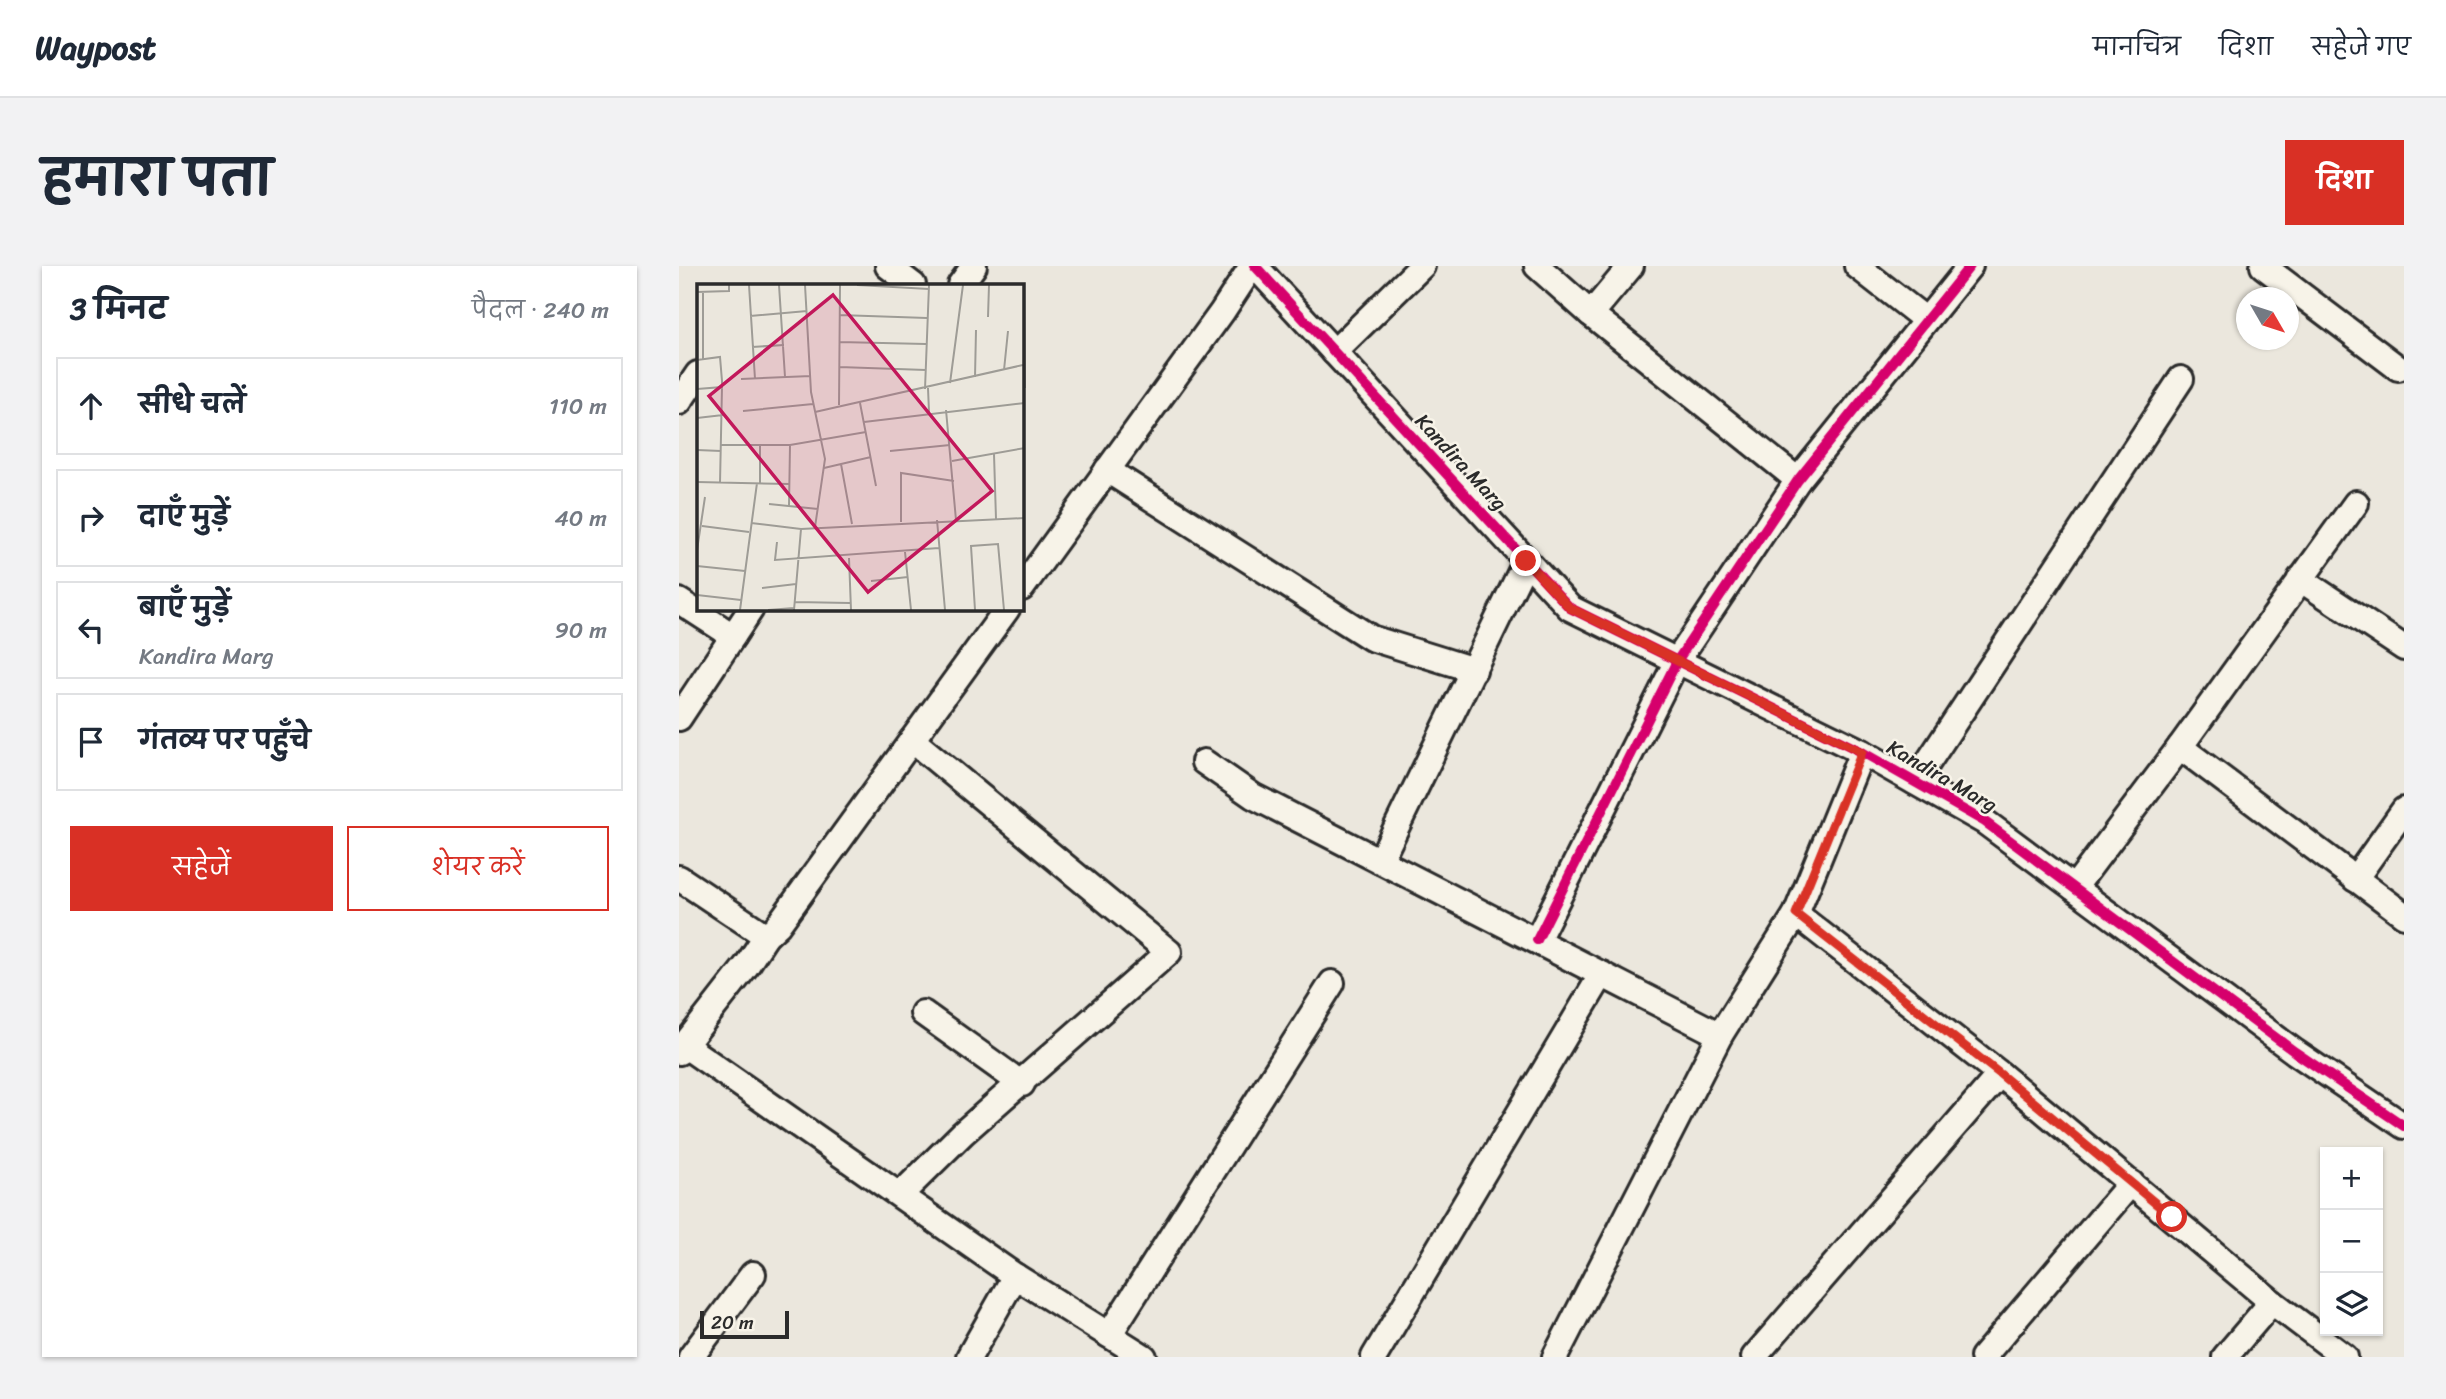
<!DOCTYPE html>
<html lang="hi">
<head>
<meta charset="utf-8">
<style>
  body { margin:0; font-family:Sriracha,"Playpen Sans Deva",sans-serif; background:#f2f2f3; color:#1f2937 }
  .controls { position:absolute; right:21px; bottom:21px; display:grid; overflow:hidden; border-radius:0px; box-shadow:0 2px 5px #0004 }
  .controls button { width:63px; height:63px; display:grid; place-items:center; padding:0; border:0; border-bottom:2px solid #e0e1e3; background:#fff; color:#1f2937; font:35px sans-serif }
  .compass { position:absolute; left:1557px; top:21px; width:63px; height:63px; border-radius:50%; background:#fff; box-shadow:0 2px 5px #0004; rotate:129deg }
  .scale { position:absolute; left:21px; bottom:18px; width:89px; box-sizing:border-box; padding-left:7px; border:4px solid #2b2b2b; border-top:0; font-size:19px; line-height:24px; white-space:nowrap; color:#2b2b2b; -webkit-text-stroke:5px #f7f3e8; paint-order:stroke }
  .stop { position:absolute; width:21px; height:21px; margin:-16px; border:5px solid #d93025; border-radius:50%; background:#fff }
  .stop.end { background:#d93025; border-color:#fff; box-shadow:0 2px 7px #0008 }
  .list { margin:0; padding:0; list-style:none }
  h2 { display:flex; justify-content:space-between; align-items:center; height:91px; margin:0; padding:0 28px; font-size:30px }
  h2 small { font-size:23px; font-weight:400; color:#747a83 }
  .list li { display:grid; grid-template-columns:46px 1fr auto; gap:21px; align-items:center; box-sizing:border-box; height:98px; margin:0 14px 14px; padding:0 14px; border:2px solid #e0e1e3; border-radius:0px }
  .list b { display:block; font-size:26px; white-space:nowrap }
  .list p { margin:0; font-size:23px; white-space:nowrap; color:#747a83 }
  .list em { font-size:23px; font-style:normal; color:#747a83 }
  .actions { display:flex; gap:14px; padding:21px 28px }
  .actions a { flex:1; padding:16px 0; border:2px solid #d93025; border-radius:0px; text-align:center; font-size:24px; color:#d93025 }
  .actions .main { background:#d93025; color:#fff }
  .icon { flex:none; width:38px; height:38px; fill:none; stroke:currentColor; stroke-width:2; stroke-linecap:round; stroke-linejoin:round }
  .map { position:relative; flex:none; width:1725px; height:1091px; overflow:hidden; border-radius:0px }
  header { display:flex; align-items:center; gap:42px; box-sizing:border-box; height:98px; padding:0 35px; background:#fff; border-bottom:2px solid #e0e1e3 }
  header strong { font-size:33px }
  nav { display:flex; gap:38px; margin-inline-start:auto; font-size:24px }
  .intro { display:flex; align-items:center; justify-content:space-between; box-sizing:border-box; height:168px; padding:0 42px }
  h1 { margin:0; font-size:49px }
  .button { padding:18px 32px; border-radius:0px; background:#d93025; color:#fff; font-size:24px; font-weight:700 }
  main { display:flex; gap:42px; padding:0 42px }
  aside { flex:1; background:#fff; border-radius:0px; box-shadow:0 2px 5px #0004 }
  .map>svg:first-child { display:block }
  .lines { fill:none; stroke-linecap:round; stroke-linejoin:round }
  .minor-casing { stroke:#2b2b2b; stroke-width:30 }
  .minor { stroke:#f7f3e8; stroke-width:24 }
  .cycleway-casing { stroke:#f7f3e8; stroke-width:15 }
  .cycleway { stroke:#d6006c; stroke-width:10 }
  .route { stroke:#d93025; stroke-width:9 }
  .labels { text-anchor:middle; stroke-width:5; stroke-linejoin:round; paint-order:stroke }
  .street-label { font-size:21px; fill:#2b2b2b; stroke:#f7f3e8 }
  .inset-road { fill:none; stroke:#9e9c96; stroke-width:2 }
  .view { fill:#c2185b; fill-opacity:0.15; stroke:#c2185b; stroke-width:3.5 }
  .inset-edge { fill:none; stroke:#2b2b2b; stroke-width:3.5 }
</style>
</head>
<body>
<header>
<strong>Waypost</strong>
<nav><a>मानचित्र</a><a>दिशा</a><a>सहेजे गए</a></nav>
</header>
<div class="intro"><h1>हमारा पता</h1><a class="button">दिशा</a></div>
<main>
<aside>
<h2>3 मिनट<small>पैदल · 240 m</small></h2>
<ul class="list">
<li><svg class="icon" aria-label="ahead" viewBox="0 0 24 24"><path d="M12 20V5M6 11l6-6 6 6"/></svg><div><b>सीधे चलें</b></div><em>110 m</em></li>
<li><svg class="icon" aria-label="right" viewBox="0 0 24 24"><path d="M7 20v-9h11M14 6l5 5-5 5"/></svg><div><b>दाएँ मुड़ें</b></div><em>40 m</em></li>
<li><svg class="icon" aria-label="left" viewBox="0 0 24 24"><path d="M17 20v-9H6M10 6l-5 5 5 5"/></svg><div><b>बाएँ मुड़ें</b><p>Kandira Marg</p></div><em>90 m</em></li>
<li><svg class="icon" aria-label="arrive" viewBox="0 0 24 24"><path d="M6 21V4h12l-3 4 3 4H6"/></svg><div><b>गंतव्य पर पहुँचे</b></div></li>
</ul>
<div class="actions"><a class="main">सहेजें</a><a>शेयर करें</a></div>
</aside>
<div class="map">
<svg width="1725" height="1091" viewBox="0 0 1725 1091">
  <rect width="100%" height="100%" fill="#ebe7dd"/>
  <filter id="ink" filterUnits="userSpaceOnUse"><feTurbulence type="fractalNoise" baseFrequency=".0143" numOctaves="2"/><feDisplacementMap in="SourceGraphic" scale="14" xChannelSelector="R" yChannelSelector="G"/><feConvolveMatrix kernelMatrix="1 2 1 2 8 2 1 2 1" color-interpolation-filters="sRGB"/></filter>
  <g filter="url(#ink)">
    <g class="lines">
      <g class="minor-casing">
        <g id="minor">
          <path d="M209,0L234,19"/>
          <path d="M576,0L891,342L1183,486L1306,556L1616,786L1725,860"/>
          <path d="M858,0L912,48L1119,214"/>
          <path d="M1178,0L1247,54"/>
          <path d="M1584,0L1719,102"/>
          <path d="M281,19L295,0"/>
          <path d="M912,48L952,0"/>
          <path d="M655,86L743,0"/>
          <path d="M0,136L19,108"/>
          <path d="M428,204L692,372L795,404"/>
          <path d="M1621,313L1725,382"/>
          <path d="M343,322L543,46L573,0"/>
          <path d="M0,335L54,370"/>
          <path d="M0,452L72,343"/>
          <path d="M1501,481L1725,649"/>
          <path d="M525,496L574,530L1041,769"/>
          <path d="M1236,516L1502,113"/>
          <path d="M701,595L847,295"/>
          <path d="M0,612L87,670"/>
          <path d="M1676,613L1725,544"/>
          <path d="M1395,622L1501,481L1677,237"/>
          <path d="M1117,648L1321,808L1593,1036L1666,1091"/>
          <path d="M858,674L998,395L1119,214L1291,0"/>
          <path d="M244,747L343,818"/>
          <path d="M5,779L336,1010L465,1091"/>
          <path d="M0,786L68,699L87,670L99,659L328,343"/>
          <path d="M221,929L284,867L490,686L233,474"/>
          <path d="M430,1069L653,717"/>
          <path d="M12,1091L74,1008"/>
          <path d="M290,1091L336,1010"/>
          <path d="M695,1091L923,708"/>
          <path d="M876,1091L1041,769L1117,648L1183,486"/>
          <path d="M1075,1091L1321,808"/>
          <path d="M1304,1091L1452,917"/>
          <path d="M1546,1091L1593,1036"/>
        </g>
      </g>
      <use href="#minor" class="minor"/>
      <g class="cycleway-casing">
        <g id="cycleway">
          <path d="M576,0L891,342L1183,486L1306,556L1616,786L1725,860"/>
          <path d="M858,674L998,395L1119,214L1291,0"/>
        </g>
      </g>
      <use href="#cycleway" class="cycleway"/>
    </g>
  </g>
  <g class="lines" filter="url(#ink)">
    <path class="route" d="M847,295L891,342L1183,486L1117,648L1321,808L1493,951"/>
  </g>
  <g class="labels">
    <g class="street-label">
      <text transform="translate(782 196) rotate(47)" y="7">Kandira Marg</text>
      <text transform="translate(1263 510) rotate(30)" y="7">Kandira Marg</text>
    </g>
  </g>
  <g transform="translate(18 18)">
    <rect width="327" height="327" fill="#ebe7dd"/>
    <path class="inset-road" d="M52,1L58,95M82,1L88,93M108,1L114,108L128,175L118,243M160,1L232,5M327,1L328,104M0,8L32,7V1M6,8V75M142,31L230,34M53,32L110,27M291,33L292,1M142,58L229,60M55,63L87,61M0,76L23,73L25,97V103L0,105M142,83L229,86M307,86L311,47M278,93L279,46M44,95L114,92M253,99L266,1M231,104L232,128M228,105L232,1M163,119L179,202M142,121L143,1M249,126L259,236M46,127L116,120M118,128L326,81M0,134L26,131M167,138L328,119M24,161H93L169,148M63,161V199M0,166L24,167M193,167L253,161M297,170L299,235M255,177L328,164M144,180L155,240M127,184L174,173M0,198L93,200M23,199L25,103M72,220L121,225M92,222L93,161M240,236L248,326M204,238V189L257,197M54,239L104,245L328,234M5,242L52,248M80,258L78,276L242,264M0,266L8,213M208,268L214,326M152,274L154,326M0,282L48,287M174,297L211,293M65,304L99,300M0,311L44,316M98,318L153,319M43,326L60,199M71,326L97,324M97,326L104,245M278,326L274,262L301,260L307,326"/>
    <path class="view" d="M136,11L295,207L171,308L12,112Z"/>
    <rect width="327" height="327" class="inset-edge"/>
  </g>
</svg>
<div class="controls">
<button>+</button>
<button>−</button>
<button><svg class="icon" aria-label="layers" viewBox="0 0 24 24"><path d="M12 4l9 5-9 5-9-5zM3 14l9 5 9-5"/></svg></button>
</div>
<svg class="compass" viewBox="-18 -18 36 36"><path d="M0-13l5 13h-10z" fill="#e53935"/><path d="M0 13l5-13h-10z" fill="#747a83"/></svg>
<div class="scale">20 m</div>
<div class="stop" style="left:1493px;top:951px"></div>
<div class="stop end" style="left:847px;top:295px"></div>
</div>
</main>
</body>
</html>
